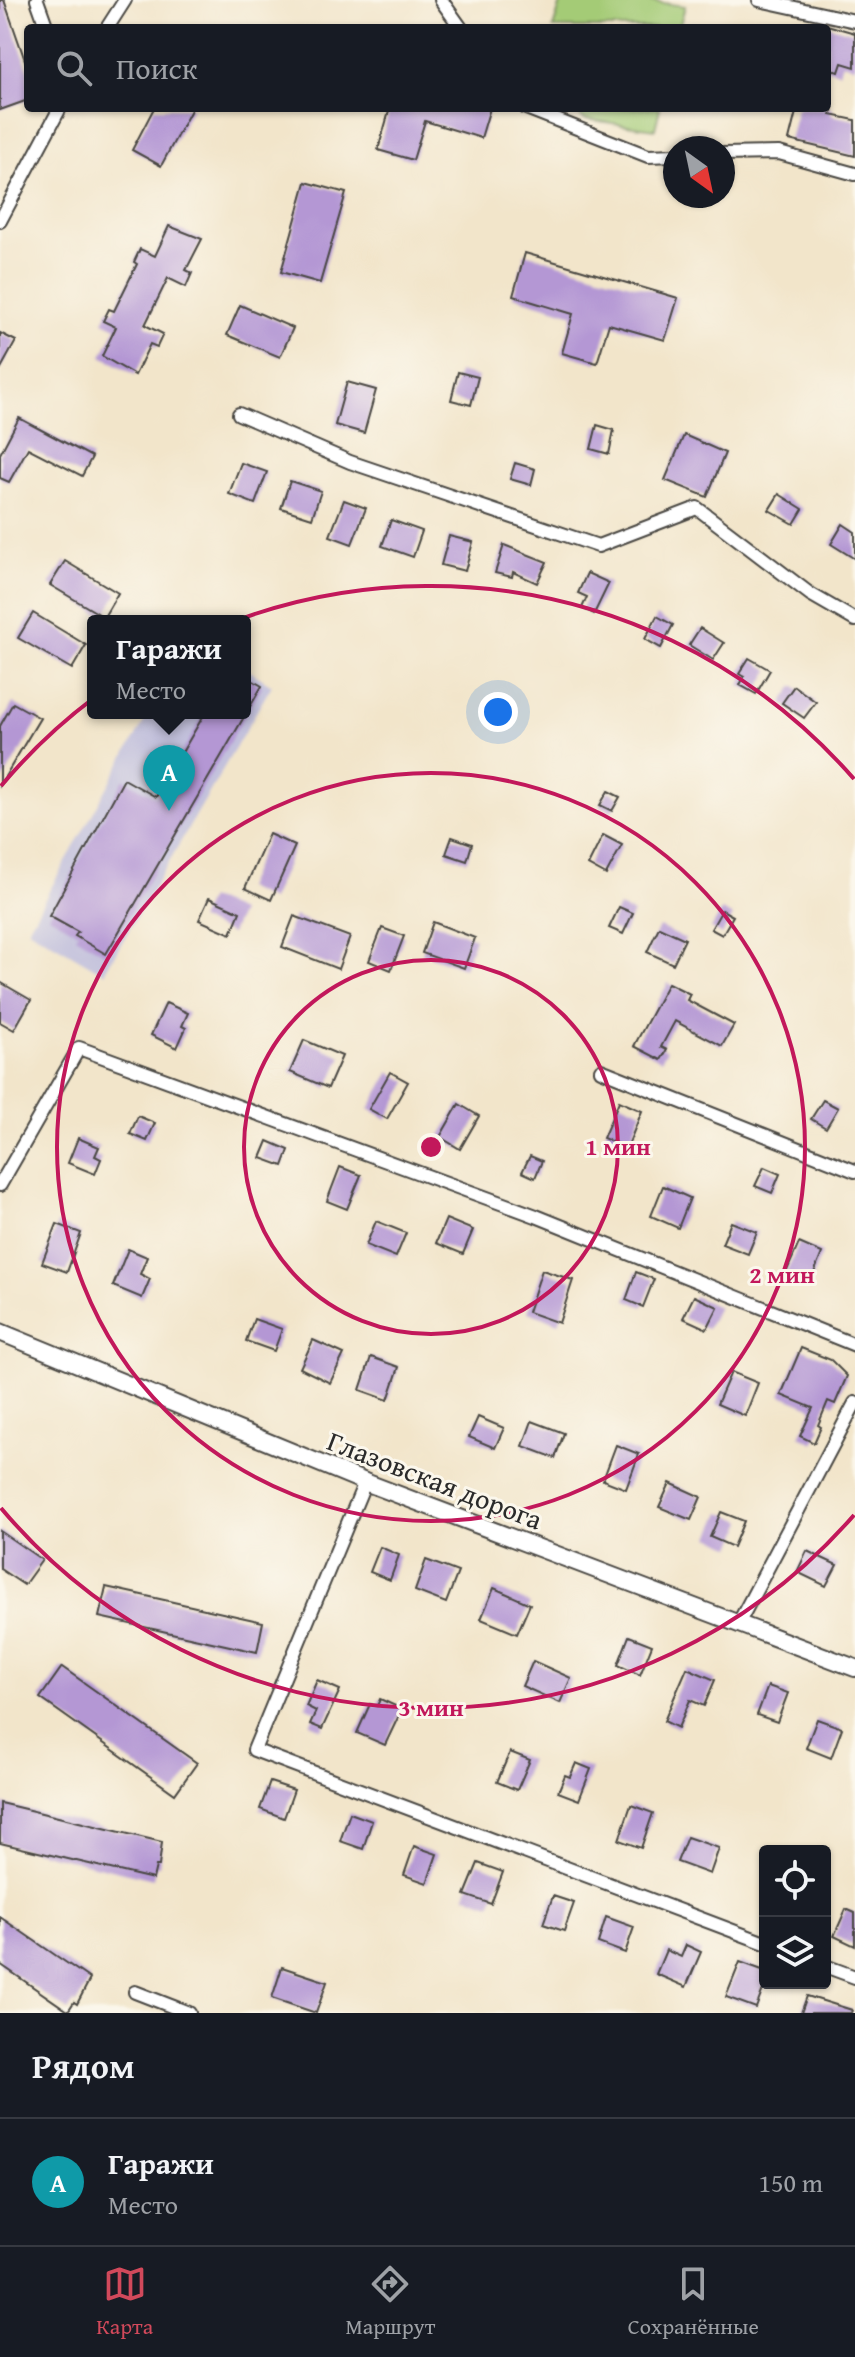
<!DOCTYPE html>
<html lang="ru">
<head>
<meta charset="utf-8">
<style>
  body { margin:0; font-family:"Gentium Book Plus",serif; background:#20242c; color:#f1f3f6 }
  .controls { position:absolute; right:24px; bottom:24px; display:grid; overflow:hidden; border-radius:8px; box-shadow:0 2px 6px #0004 }
  .controls button { width:72px; height:72px; display:grid; place-items:center; padding:0; border:0; border-bottom:2px solid #363941; background:#171b24; color:#f1f3f6; font:40px sans-serif }
  .compass { position:absolute; left:663px; top:136px; width:72px; height:72px; border-radius:50%; background:#171b24; box-shadow:0 2px 6px #0004; rotate:147deg }
  .you { position:absolute; left:498px; top:712px; width:28px; height:28px; margin:-20px; border:6px solid #fff; border-radius:50%; background:#1a73e8; box-shadow:0 0 0 12px #1a73e833 }
  .badge { display:grid; place-items:center; width:52px; height:52px; border-radius:50%; background:#d1495b; color:#fff; font-size:26px; font-weight:700 }
  .pin { position:absolute; translate:-50% -66px; filter:drop-shadow(0 2px 4px #0008) }
  .pin::after { content:''; position:absolute; top:42px; width:28px; height:24px; background:inherit; clip-path:polygon(0 0,100% 0,50% 100%) }
  .popup { position:absolute; left:87px; top:615px; width:164px; height:104px; box-sizing:border-box; display:grid; place-content:center; border-radius:8px; background:#171b24; filter:drop-shadow(0 2px 6px #0005); font-size:26px; white-space:nowrap; color:#9ea1a6 }
  .popup b { font-size:30px; color:#f1f3f6 }
  .popup::after { content:''; position:absolute; left:50%; top:100%; margin-left:-16px; border:16px solid transparent; border-top-color:#171b24 }
  .list { margin:0; padding:0; list-style:none }
  h2 { display:flex; justify-content:space-between; align-items:center; height:104px; margin:0; padding:0 32px; font-size:34px }
  h2 small { font-size:26px; font-weight:400; color:#9ea1a6 }
  .list li { display:grid; grid-template-columns:52px 1fr auto; gap:24px; align-items:center; box-sizing:border-box; height:128px; padding:0 32px; border-top:2px solid #363941 }
  .list b { display:block; font-size:30px; white-space:nowrap }
  .list p { margin:0; font-size:26px; white-space:nowrap; color:#9ea1a6 }
  .list em { font-size:26px; font-style:normal; color:#9ea1a6 }
  .icon { flex:none; width:44px; height:44px; fill:none; stroke:currentColor; stroke-width:2; stroke-linecap:round; stroke-linejoin:round }
  .map { position:relative; flex:none; width:855px; height:2013px; overflow:hidden }
  .search { position:absolute; background:#171b24; box-shadow:0 2px 6px #0004; left:24px; right:24px; top:24px; height:88px; display:flex; align-items:center; gap:20px; box-sizing:border-box; padding:0 28px; border-radius:8px; color:#9ea1a6; font-size:30px }
  .sheet { height:232px; background:#171b24 }
  nav { display:flex; justify-content:space-around; align-items:center; box-sizing:border-box; height:112px; border-top:2px solid #363941; background:#171b24; font-size:22px; color:#9ea1a6 }
  nav a { display:grid; justify-items:center; gap:4px }
  nav .on { color:#d1495b }
  .map>svg:first-child { display:block }
  .industrial { fill:#c3c1dc }
  .green { fill:#a4cb76; stroke:#687b50; stroke-width:2 }
  .building { fill:#b497d4 }
  .lines { fill:none; stroke-linecap:round; stroke-linejoin:round }
  .minor-casing { stroke:#494743; stroke-width:16 }
  .tertiary-casing { stroke:#494743; stroke-width:20 }
  .minor { stroke:#fff; stroke-width:12 }
  .tertiary { stroke:#fff; stroke-width:16 }
  .ring { fill:none; stroke:#c2185b; stroke-width:4 }
  .labels { text-anchor:middle; stroke-width:6; stroke-linejoin:round; paint-order:stroke }
  .street-label { font-size:28px; fill:#2b2b2b; stroke:#fbf7ec }
  .centre { fill:#c2185b; stroke:#fbf7ec; stroke-width:4 }
  .ring-label { font-size:24px; text-anchor:middle; font-weight:bold; fill:#c2185b; stroke:#fbf7ec; stroke-width:6; stroke-linejoin:round; paint-order:stroke }
</style>
</head>
<body>
<div class="map">
<svg width="855" height="2013" viewBox="0 0 855 2013">
  <rect width="100%" height="100%" fill="#fbf7ec"/>
  <filter id="ink" filterUnits="userSpaceOnUse"><feTurbulence type="fractalNoise" baseFrequency=".0125" numOctaves="2"/><feDisplacementMap in="SourceGraphic" scale="16" xChannelSelector="R" yChannelSelector="G"/><feConvolveMatrix kernelMatrix="1 2 1 2 8 2 1 2 1" color-interpolation-filters="sRGB"/></filter>
  <filter id="wash" filterUnits="userSpaceOnUse"><feTurbulence type="fractalNoise" baseFrequency=".006" numOctaves="4" result="noise"/><feDisplacementMap in="SourceGraphic" scale="32" xChannelSelector="R" yChannelSelector="G"/><feGaussianBlur stdDeviation="1.8" result="paint"/><feColorMatrix in="noise" values="0 0 0 0 0 0 0 0 0 0 0 0 0 0 0 0 0 1.4 0 .05"/><feComposite in="paint" operator="in"/></filter>
  <g filter="url(#wash)">
    <rect width="100%" height="100%" fill="#f2e5ca"/>
    <path class="industrial" d="M245,668L272,685L104,973L28,929L149,713H245Z"/>
    <g class="green">
      <path d="M562,0H640L685,6L679,28H553Z"/>
      <path d="M571,108H660L655,129L584,119Z"/>
    </g>
    <g id="blocks">
      <g class="building">
        <path d="M0,0H4L28,69V100L0,110Z"/>
        <path d="M827,25L855,33V67L842,63L839,72L827,69Z"/>
        <path d="M154,108H192L161,166L132,150Z"/>
        <path d="M390,108H490L481,138L425,121L413,160L378,150Z"/>
        <path d="M797,108H833L831,115L855,120V156L789,140Z"/>
        <path d="M306,182L346,193L320,283L281,272Z"/>
        <path d="M169,226L202,239L186,270L192,273L186,287L168,278L145,325L163,334L157,347L150,344L135,375L102,356L116,327L103,321L109,309L114,311L137,264L134,262L140,249L155,256Z"/>
        <path d="M525,253L678,298L665,340L609,324L597,363L562,353L573,314L513,296Z"/>
        <path d="M240,305L293,328L280,357L227,335Z"/>
        <path d="M0,333L16,341L0,370Z"/>
        <path d="M458,372L478,377L471,405L451,400Z"/>
        <path d="M347,382L376,390L364,433L335,425Z"/>
        <path d="M19,418L92,457L82,476L28,448L9,482L0,478V454Z"/>
        <path d="M597,425L614,430L609,454L591,449Z"/>
        <path d="M684,435L725,453L707,497L665,480Z"/>
        <path d="M241,463L267,472L255,504L229,494Z"/>
        <path d="M515,463L535,469L531,485L510,479Z"/>
        <path d="M290,481L321,491L312,518L281,508Z"/>
        <path d="M779,494L803,509L794,524L769,510Z"/>
        <path d="M344,500L366,508L352,544L330,536Z"/>
        <path d="M391,520L422,531L413,557L382,546Z"/>
        <path d="M843,524L855,532V559L831,544Z"/>
        <path d="M449,536L473,542L465,571L441,565Z"/>
        <path d="M504,545L547,562L537,583L513,572L512,577L495,573Z"/>
        <path d="M65,561L118,593L104,617L50,585Z"/>
        <path d="M587,573L609,583L594,614L582,608L587,597L578,593Z"/>
        <path d="M33,613L86,645L72,669L18,638Z"/>
        <path d="M657,616L673,625L661,648L645,639Z"/>
        <path d="M700,628L724,643L713,660L689,645Z"/>
        <path d="M749,658L770,670L756,694L740,685L744,677L739,674Z"/>
        <path d="M245,676L262,686L106,954L75,936L78,932L49,916L124,779L156,797L205,713H245Z"/>
        <path d="M794,686L816,702L804,718L782,703Z"/>
        <path d="M13,703L40,718L0,785V726Z"/>
        <path d="M608,791L620,797L612,811L600,805Z"/>
        <path d="M269,834L295,846L271,900L245,888Z"/>
        <path d="M603,835L622,845L606,875L588,865Z"/>
        <path d="M452,837L472,844L467,861L446,854Z"/>
        <path d="M209,898L240,912L231,934L199,920Z"/>
        <path d="M619,907L633,913L623,934L609,928Z"/>
        <path d="M722,910L733,916L722,935L711,929Z"/>
        <path d="M294,916L350,937L338,969L282,947Z"/>
        <path d="M433,922L475,938L464,968L422,953Z"/>
        <path d="M659,927L685,939L673,964L647,952Z"/>
        <path d="M382,928L404,936L391,970L369,961Z"/>
        <path d="M0,982L31,1000L14,1030L0,1022Z"/>
        <path d="M668,983L690,994L687,1000L734,1025L722,1046L675,1021L661,1047L667,1050L661,1060L634,1046Z"/>
        <path d="M166,1003L188,1013L182,1026L186,1028L177,1048L151,1035Z"/>
        <path d="M304,1040L342,1056L328,1088L290,1072Z"/>
        <path d="M390,1072L408,1082L387,1119L369,1109Z"/>
        <path d="M823,1100L838,1108L826,1128L811,1119Z"/>
        <path d="M619,1101L642,1111L627,1148L603,1138Z"/>
        <path d="M459,1104L479,1116L460,1149L440,1137Z"/>
        <path d="M138,1116L155,1123L147,1141L130,1134Z"/>
        <path d="M78,1138L99,1147L95,1156L101,1159L95,1174L68,1163Z"/>
        <path d="M268,1141L289,1150L283,1166L261,1158Z"/>
        <path d="M530,1156L542,1161L535,1178L522,1172Z"/>
        <path d="M340,1167L361,1175L347,1209L327,1201Z"/>
        <path d="M764,1167L780,1174L772,1193L755,1186Z"/>
        <path d="M663,1186L690,1198L678,1228L651,1216Z"/>
        <path d="M446,1219L473,1230L463,1254L436,1243Z"/>
        <path d="M376,1221L406,1233L396,1257L366,1245Z"/>
        <path d="M731,1222L757,1232L748,1254L722,1244Z"/>
        <path d="M57,1224L81,1233L67,1272L42,1263Z"/>
        <path d="M799,1243L822,1253L810,1283L786,1273Z"/>
        <path d="M128,1249L147,1257L140,1274L150,1279L142,1298L113,1286Z"/>
        <path d="M542,1270L573,1280L559,1323L528,1312Z"/>
        <path d="M636,1272L654,1279L643,1307L626,1300Z"/>
        <path d="M694,1296L718,1307L707,1329L683,1318Z"/>
        <path d="M254,1319L282,1329L274,1351L246,1341Z"/>
        <path d="M313,1340L344,1354L330,1383L300,1368Z"/>
        <path d="M801,1348L831,1360L847,1376L835,1404L828,1401L818,1425L821,1427L814,1443L800,1436L813,1408L781,1395Z"/>
        <path d="M371,1357L399,1367L388,1400L360,1390Z"/>
        <path d="M731,1372L758,1383L745,1416L717,1404Z"/>
        <path d="M478,1417L504,1428L495,1448L469,1437Z"/>
        <path d="M532,1421L564,1433L555,1458L523,1446Z"/>
        <path d="M616,1445L639,1454L626,1489L603,1480Z"/>
        <path d="M670,1483L701,1497L691,1520L659,1507Z"/>
        <path d="M721,1512L744,1521L733,1547L710,1537Z"/>
        <path d="M0,1531L42,1560L24,1585L0,1569Z"/>
        <path d="M380,1547L399,1555L390,1580L370,1572Z"/>
        <path d="M807,1551L837,1565L826,1586L797,1572Z"/>
        <path d="M426,1560L458,1572L446,1603L415,1591Z"/>
        <path d="M106,1587L263,1622L257,1652L99,1617Z"/>
        <path d="M494,1588L530,1604L517,1634L481,1619Z"/>
        <path d="M629,1636L652,1645L640,1675L618,1665Z"/>
        <path d="M533,1661L571,1678L560,1703L522,1686Z"/>
        <path d="M62,1667L197,1763L175,1794L40,1698Z"/>
        <path d="M687,1668L715,1680L704,1706L690,1700L678,1728L664,1721Z"/>
        <path d="M317,1680L340,1690L322,1729L310,1724L316,1711L306,1706Z"/>
        <path d="M768,1686L788,1693L777,1722L757,1715Z"/>
        <path d="M380,1699L402,1709L385,1745L357,1733L370,1704L377,1706Z"/>
        <path d="M817,1719L842,1728L831,1758L806,1748Z"/>
        <path d="M510,1752L530,1760L517,1790L497,1782Z"/>
        <path d="M576,1763L591,1769L579,1800L558,1792L565,1775L570,1777Z"/>
        <path d="M270,1782L294,1790L284,1818L260,1809Z"/>
        <path d="M0,1803L162,1842L159,1866H156L153,1879L0,1843Z"/>
        <path d="M631,1805L653,1813L641,1848L619,1840Z"/>
        <path d="M350,1813L372,1821L363,1849L340,1841Z"/>
        <path d="M687,1837L719,1848L710,1874L677,1862Z"/>
        <path d="M414,1846L437,1854L427,1883L404,1875Z"/>
        <path d="M478,1863L503,1872L491,1904L465,1895Z"/>
        <path d="M553,1896L574,1903L564,1931L543,1924Z"/>
        <path d="M846,1909L855,1913V1946L834,1936Z"/>
        <path d="M0,1917L90,1979L77,2004L74,2002L68,2011L0,1964Z"/>
        <path d="M606,1917L634,1927L625,1953L598,1943Z"/>
        <path d="M686,1945L701,1952L686,1987L656,1974L666,1950L681,1957Z"/>
        <path d="M740,1962L765,1971V1984L756,2008L726,1997Z"/>
        <path d="M282,1967L327,1982L316,2013L272,1998Z"/>
        <path d="M807,1996L852,2010L851,2013H801Z"/>
      </g>
    </g>
  </g>
  <g filter="url(#ink)">
    <use href="#blocks" fill-opacity="0" stroke="#494743" stroke-width="2"/>
    <g class="lines">
      <g class="minor-casing">
        <g id="minor">
          <path d="M37,0L47,28"/>
          <path d="M441,0L461,28"/>
          <path d="M759,0L855,21"/>
          <path d="M107,28L125,0"/>
          <path d="M526,108L648,156L675,155"/>
          <path d="M723,154L779,153L855,174"/>
          <path d="M0,221L60,108"/>
          <path d="M239,414L350,462L598,546L697,508L810,594L855,620"/>
          <path d="M601,1070L855,1171"/>
          <path d="M0,1185L79,1048L536,1216L855,1345"/>
          <path d="M365,1482L254,1750L765,1943"/>
          <path d="M738,1624L855,1403"/>
          <path d="M825,1966L855,1977"/>
          <path d="M135,1992L189,2013"/>
        </g>
      </g>
      <g class="tertiary-casing">
        <path id="tertiary" d="M0,1332L365,1482L855,1668"/>
      </g>
      <use href="#minor" class="minor"/>
      <use href="#tertiary" class="tertiary"/>
    </g>
  </g>
  <g class="ring">
    <circle cx="431" cy="1147" r="187"/>
    <circle cx="431" cy="1147" r="374"/>
    <path d="M854 1515A561 561 0 0 1 1 1508M1 786A561 561 0 0 1 854 779"/>
  </g>
  <g class="labels">
    <g class="street-label">
      <text transform="translate(435 1480) rotate(21)" y="10">Глазовская дорога</text>
    </g>
  </g>
  <circle cx="431" cy="1147" r="12" class="centre"/>
  <g class="ring-label">
    <text x="618" y="1155">1 мин</text>
    <text x="782" y="1283">2 мин</text>
    <text x="431" y="1716">3 мин</text>
  </g>
</svg>
<div class="controls">
<button><svg class="icon" aria-label="locate" viewBox="0 0 24 24"><circle cx="12" cy="12" r="6"/><path d="M12 2v4M12 18v4M2 12h4M18 12h4"/></svg></button>
<button><svg class="icon" aria-label="layers" viewBox="0 0 24 24"><path d="M12 4l9 5-9 5-9-5zM3 14l9 5 9-5"/></svg></button>
</div>
<svg class="compass" viewBox="-18 -18 36 36"><path d="M0-13l5 13h-10z" fill="#e53935"/><path d="M0 13l5-13h-10z" fill="#9ea1a6"/></svg>
<div class="you"></div>
<div class="pin badge" style="left:169px;top:811px;background:#0f9aa8">A</div>
<div class="popup"><b>Гаражи</b>Место</div>
<div class="search"><svg class="icon" aria-label="search" viewBox="0 0 24 24"><circle cx="10" cy="10" r="6"/><path d="M15 15l6 6"/></svg>Поиск</div>
</div>
<section class="sheet">
<h2>Рядом<small></small></h2>
<ul class="list">
<li><span class="badge" style="background:#0f9aa8">A</span><div><b>Гаражи</b><p>Место</p></div><em>150 m</em></li>
</ul>
</section>
<nav>
<a class="on"><svg class="icon" aria-label="map" viewBox="0 0 24 24"><path d="M3 6l6-2 6 2 6-2v14l-6 2-6-2-6 2zM9 4v14M15 6v14"/></svg>Карта</a>
<a><svg class="icon" aria-label="directions" viewBox="0 0 24 24"><path d="M12 3l9 9-9 9-9-9zM9 14v-3h6M13 9l2 2-2 2"/></svg>Маршрут</a>
<a><svg class="icon" aria-label="saved" viewBox="0 0 24 24"><path d="M7 4h10v16l-5-4-5 4z"/></svg>Сохранённые</a>
</nav>
</body>
</html>
